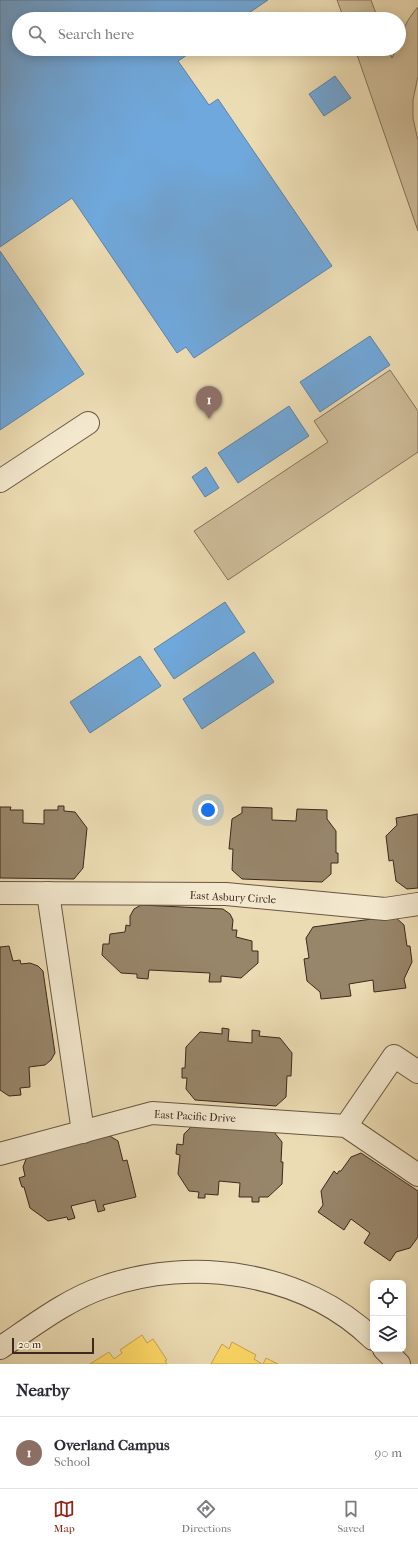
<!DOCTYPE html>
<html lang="en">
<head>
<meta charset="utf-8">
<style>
  body { margin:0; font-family:"IM FELL French Canon",serif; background:#f2f2f3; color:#2b2b33 }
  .controls { position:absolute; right:12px; bottom:12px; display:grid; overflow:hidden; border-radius:6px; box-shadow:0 2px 10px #0003 }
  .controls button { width:36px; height:36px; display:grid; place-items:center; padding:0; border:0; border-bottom:1px solid #e1e1e2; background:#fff; color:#2b2b33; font:20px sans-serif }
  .scale { position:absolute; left:12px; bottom:10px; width:82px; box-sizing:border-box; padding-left:4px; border:2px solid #3c281e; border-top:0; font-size:11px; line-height:14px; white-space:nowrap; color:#3c281e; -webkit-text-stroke:3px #f3e8ce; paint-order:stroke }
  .you { position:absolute; left:208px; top:810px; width:14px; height:14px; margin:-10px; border:3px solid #fff; border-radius:50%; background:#1a73e8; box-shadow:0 0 0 6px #1a73e833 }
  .badge { display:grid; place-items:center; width:26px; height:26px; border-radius:50%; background:#8f2418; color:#fff; font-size:13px; font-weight:700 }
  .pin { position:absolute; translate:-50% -33px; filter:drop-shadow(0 1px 2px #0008) }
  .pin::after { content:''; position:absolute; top:21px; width:14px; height:12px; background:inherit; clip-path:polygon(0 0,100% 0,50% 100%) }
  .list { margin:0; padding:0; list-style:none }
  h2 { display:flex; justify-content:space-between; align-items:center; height:52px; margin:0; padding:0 16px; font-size:17px }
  h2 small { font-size:13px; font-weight:400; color:#7c7c81 }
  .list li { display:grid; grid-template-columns:26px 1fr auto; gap:12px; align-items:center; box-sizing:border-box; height:72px; padding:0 16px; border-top:1px solid #e1e1e2 }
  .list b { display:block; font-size:15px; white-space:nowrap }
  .list p { margin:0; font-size:13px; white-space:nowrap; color:#7c7c81 }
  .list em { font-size:13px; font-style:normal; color:#7c7c81 }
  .icon { flex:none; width:22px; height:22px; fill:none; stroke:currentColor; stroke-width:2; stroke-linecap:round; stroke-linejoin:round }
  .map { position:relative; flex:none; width:418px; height:1364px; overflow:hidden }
  .search { position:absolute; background:#fff; box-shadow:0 2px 10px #0003; left:12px; right:12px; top:12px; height:44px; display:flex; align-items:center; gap:10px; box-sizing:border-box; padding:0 14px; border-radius:22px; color:#7c7c81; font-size:15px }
  .sheet { height:124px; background:#fff }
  nav { display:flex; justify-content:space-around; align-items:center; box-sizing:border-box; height:56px; border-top:1px solid #e1e1e2; background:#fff; font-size:11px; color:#7c7c81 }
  nav a { display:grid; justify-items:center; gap:2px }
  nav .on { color:#8f2418 }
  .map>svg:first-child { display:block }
  .green { fill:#cebd9a; stroke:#85725c }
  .homes { fill:#ffd966; stroke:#c4a450 }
  .schools { fill:#6fa8dc; stroke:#6082a3 }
  .building { fill:#98866b; stroke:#3c281e }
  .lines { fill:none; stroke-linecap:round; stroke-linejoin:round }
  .minor-casing { stroke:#685543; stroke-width:24 }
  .minor { stroke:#f3e8ce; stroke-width:22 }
  .labels { text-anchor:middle; stroke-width:4; stroke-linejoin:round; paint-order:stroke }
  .street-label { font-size:11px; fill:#3c281e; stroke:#f3e8ce }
</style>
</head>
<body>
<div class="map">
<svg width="418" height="1364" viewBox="0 0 418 1364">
  <rect width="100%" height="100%" fill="#ecdcb3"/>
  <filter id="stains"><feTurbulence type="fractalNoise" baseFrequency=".005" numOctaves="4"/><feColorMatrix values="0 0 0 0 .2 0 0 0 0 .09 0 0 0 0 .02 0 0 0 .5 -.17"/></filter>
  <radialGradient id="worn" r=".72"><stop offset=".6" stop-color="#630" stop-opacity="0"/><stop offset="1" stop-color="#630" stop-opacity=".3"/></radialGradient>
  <g class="green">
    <path d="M337,0H371L378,19H344Z"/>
    <path d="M418,7V76L413,100V118L418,141V231L355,49H388L392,58L396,49H399C399,34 408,18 418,7Z"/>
    <path d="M390,370L418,411V452L228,580L194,531L328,442L314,421Z"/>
  </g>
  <g class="homes">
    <path d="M142,1335L147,1343L153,1339L167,1360L165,1361L167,1364H90L109,1352L114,1359L122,1353L120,1350Z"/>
    <path d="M232,1342L256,1355L254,1359L262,1364H211L222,1344L229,1349Z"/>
    <path d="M266,1358L278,1364H263Z"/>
  </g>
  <g class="schools">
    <path d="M0,0H268L240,19H19V49H196L178,61L209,105L218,99L332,266L194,358L186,347L177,353L72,198L0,247Z"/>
    <path d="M335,76L351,98L324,116L309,94Z"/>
    <path d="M0,251L84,374L0,430Z"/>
    <path d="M370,336L390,365L320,412L300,382Z"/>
    <path d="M289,406L309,436L238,483L218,453Z"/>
    <path d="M206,467L219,488L205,497L192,477Z"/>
    <path d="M225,602L245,632L174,679L154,649Z"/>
    <path d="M254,652L274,682L202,729L183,699Z"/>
    <path d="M140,656L161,686L90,733L70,702Z"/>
  </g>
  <g class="building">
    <path d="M58,806H64V811L75,812L87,828L83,868L74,879L0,878V807H11L10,810H23V823L44,824V810H58Z"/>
    <path d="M242,807L272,808V820L296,821L297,809L327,810V819L336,831V853H338V863H331V874L322,882L242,879L232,870L233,849H229L232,819L242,813Z"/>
    <path d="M418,814V888L407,889L396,881L393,860L389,861L386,836L397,825L396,818Z"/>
    <path d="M141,905L223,909L230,914L233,920L232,930H237L236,937L252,941V951H258V963L241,978L221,976V982H209L210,973L149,970L148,979L137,978V974L121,973L102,955L103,944H109L110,934L125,932L126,925L130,926V916L134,909Z"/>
    <path d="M394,916L404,925L407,946H410L412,962L404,979L406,988L374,992L373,980L349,984L351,996L321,999L320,992L307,981L304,959L309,958L306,938L313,927Z"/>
    <path d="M9,946L13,961L20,960L21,964L30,963L38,966L43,971L55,1053L51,1060L45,1065L29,1067L30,1087L20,1088L21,1095L9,1096L0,1090V947Z"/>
    <path d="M222,1028L229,1029L228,1041L252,1043V1030L260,1031L259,1036L280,1038L292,1053L291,1076H287L286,1097L276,1106L195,1100L186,1089L187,1078H182V1068H185L186,1047L200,1032L222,1034Z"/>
    <path d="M192,1126L274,1132L282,1142L281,1162H283L282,1184L268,1197H259V1202H252V1197H239L240,1183L219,1181L218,1195L205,1194V1198H198L199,1192L189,1191L178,1174L180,1155L176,1154L177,1144L183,1145L184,1134Z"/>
    <path d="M108,1135L118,1141L123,1161L127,1160L136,1197L103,1205L105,1210L98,1212L95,1200L71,1206L75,1218L68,1220L67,1217L48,1221L30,1208L24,1187H22L19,1178L25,1176L23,1167L28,1154Z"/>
    <path d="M361,1153L418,1191V1237L410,1248L396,1252L390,1261L364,1243L370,1233L351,1219L344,1230L318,1212L323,1205L321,1191L334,1171L337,1174L339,1171H341L351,1157Z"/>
  </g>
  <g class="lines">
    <g class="minor-casing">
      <g id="minor">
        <path d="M0,481L88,423"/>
        <path d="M0,893L226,894L385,909L418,904"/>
        <path d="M48,893L83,1132"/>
        <path d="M346,1126L394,1056L418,1072"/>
        <path d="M0,1154L152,1113L346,1126L418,1175"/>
        <path d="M0,1348C33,1326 66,1300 104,1287C192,1256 304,1272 373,1339"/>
        <path d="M384,1349L399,1364"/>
      </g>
    </g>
    <use href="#minor" class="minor"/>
  </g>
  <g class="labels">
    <g class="street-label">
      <text transform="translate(233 897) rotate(3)" y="4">East Asbury Circle</text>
      <text transform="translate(195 1116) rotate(3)" y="4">East Pacific Drive</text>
    </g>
  </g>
  <rect width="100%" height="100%" filter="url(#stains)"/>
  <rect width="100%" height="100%" fill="url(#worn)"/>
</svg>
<div class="controls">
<button><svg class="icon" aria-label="locate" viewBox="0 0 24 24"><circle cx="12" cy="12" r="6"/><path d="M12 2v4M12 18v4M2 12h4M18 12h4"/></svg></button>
<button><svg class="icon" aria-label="layers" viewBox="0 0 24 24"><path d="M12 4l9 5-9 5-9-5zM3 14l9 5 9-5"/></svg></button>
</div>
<div class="scale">20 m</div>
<div class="you"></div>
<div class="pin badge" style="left:209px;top:419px;background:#8d6e63">1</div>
<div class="search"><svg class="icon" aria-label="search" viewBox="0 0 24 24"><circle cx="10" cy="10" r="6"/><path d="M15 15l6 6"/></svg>Search here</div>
</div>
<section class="sheet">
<h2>Nearby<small></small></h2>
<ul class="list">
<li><span class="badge" style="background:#8d6e63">1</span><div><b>Overland Campus</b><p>School</p></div><em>90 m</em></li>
</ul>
</section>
<nav>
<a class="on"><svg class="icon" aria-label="map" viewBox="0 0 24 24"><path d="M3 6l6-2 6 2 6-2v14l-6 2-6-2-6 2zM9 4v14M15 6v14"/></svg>Map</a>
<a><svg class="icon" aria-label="directions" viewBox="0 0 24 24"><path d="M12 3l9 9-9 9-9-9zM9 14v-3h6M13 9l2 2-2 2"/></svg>Directions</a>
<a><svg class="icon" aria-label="saved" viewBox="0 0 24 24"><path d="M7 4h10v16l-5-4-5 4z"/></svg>Saved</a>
</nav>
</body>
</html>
